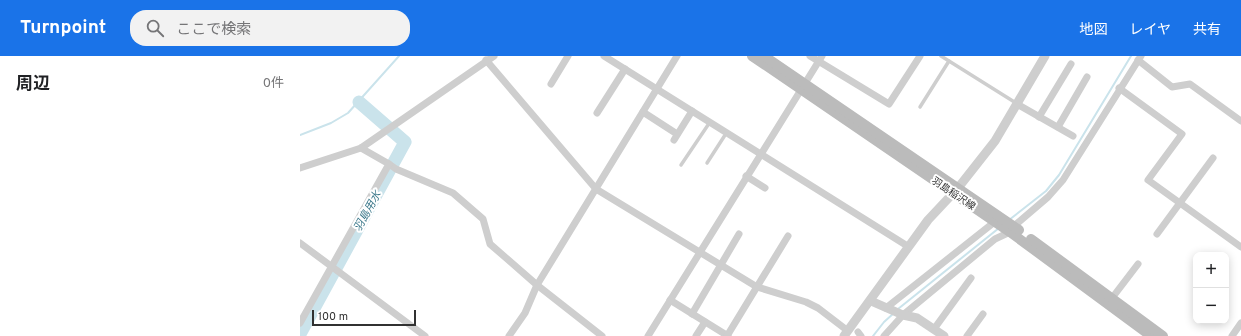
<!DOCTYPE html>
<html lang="ja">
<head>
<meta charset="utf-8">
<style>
  body { margin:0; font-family:Overpass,"Noto Sans JP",sans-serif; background:#f2f2f2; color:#202124 }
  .controls { position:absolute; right:12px; bottom:12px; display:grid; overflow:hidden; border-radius:8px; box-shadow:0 2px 10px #0003 }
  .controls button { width:36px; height:36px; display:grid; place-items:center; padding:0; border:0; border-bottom:1px solid #e0e0e0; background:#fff; color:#202124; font:20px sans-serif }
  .scale { position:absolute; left:12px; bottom:10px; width:104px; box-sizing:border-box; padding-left:4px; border:2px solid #313131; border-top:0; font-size:11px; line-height:14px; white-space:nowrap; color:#313131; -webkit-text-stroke:3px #fff; paint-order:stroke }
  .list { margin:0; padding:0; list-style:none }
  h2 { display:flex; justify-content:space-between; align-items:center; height:52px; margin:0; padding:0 16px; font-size:17px }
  h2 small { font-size:13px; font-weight:400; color:#757577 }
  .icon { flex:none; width:22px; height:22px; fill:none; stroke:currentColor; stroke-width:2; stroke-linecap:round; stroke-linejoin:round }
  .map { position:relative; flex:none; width:941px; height:280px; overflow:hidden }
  header { display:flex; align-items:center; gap:24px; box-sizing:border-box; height:56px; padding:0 20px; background:#1a73e8; color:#fff }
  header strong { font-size:19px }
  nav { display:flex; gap:22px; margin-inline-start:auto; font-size:14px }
  .search { width:280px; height:36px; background:#f2f2f2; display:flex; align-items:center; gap:10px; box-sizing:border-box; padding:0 14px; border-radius:16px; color:#757577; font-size:15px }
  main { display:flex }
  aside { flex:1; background:#fff }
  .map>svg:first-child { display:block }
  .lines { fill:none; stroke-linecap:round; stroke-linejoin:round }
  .stream { stroke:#cae3eb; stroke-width:2 }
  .river { stroke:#cae3eb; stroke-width:13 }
  .service { stroke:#cecece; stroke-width:3.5 }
  .minor { stroke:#cecece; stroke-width:7 }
  .tertiary { stroke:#cecece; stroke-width:9 }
  .secondary { stroke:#bbb; stroke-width:10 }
  .labels { text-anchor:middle; stroke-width:4; stroke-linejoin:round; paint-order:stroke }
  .street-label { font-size:10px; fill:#313131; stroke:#fff }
  .water-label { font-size:11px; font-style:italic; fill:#3e7a8c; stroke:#fff }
</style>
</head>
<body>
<header>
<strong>Turnpoint</strong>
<div class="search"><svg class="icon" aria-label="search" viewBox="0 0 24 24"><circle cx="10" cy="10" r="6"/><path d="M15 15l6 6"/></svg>ここで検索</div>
<nav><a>地図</a><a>レイヤ</a><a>共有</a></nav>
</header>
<main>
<aside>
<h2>周辺<small>0件</small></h2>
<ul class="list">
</ul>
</aside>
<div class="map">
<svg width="941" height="280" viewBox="0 0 941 280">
  <rect width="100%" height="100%" fill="#fff"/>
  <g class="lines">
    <g class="stream">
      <path d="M0,79L31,67L48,57L99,0"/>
      <path d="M709,164L746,135L759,119L831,0"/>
      <path d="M598,253L699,172"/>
      <path d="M573,280L584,266L594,257"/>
    </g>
    <path class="river" d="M0,278L105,86L59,46"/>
    <g class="service">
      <path d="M641,0L716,47"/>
      <path d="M620,51L649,5"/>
      <path d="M407,107L427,76"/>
      <path d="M381,109L410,66"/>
    </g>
    <g class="minor">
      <path d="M304,0L609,191"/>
      <path d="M510,0L589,48L620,0"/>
      <path d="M186,4L296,133L457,231L506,246L518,252L548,275"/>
      <path d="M838,4L872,31L890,28L941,65"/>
      <path d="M251,28L268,0"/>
      <path d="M819,32L882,78L848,124L941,191"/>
      <path d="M717,48L773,80"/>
      <path d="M343,56L377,78"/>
      <path d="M297,57L325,13"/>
      <path d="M739,61L771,8"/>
      <path d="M758,71L787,21"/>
      <path d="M374,84L392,55"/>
      <path d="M89,108L96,113L153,137L183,163L190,188L237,229L302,280"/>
      <path d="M0,112L61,92L194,0"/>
      <path d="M446,120L465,132"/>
      <path d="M857,178L913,102"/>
      <path d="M0,187L125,280"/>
      <path d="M370,244L428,280"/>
      <path d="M809,246L838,208"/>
      <path d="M586,252L697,164"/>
      <path d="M392,258L439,178"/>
      <path d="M0,267L89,108L61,92"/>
      <path d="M634,273L671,222"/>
      <path d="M558,276L561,280"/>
      <path d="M209,280L225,257L237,229L377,0"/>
      <path d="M348,280L522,0"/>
      <path d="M396,280L405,266"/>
      <path d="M427,280L488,180"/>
      <path d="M584,280L603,259L695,183L710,176L714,170L748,141L763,124L841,0"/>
      <path d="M667,280L683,258"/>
      <path d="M932,280L941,267"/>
    </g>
    <g class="tertiary">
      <path d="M571,245L603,259L617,262L644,280"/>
      <path d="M544,280L628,164L658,132L695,85L745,0"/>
    </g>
    <g class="secondary">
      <path d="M452,0L710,176L851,280"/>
      <path d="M464,0L719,174"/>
      <path d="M731,183L863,280"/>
    </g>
  </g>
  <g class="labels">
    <g class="street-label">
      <text transform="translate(654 137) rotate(34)" y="4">羽島稲沢線</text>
    </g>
    <g class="water-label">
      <text transform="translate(67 155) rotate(-61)" y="4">羽島用水</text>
    </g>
  </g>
</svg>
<div class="controls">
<button>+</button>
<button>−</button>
</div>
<div class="scale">100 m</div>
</div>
</main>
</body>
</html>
